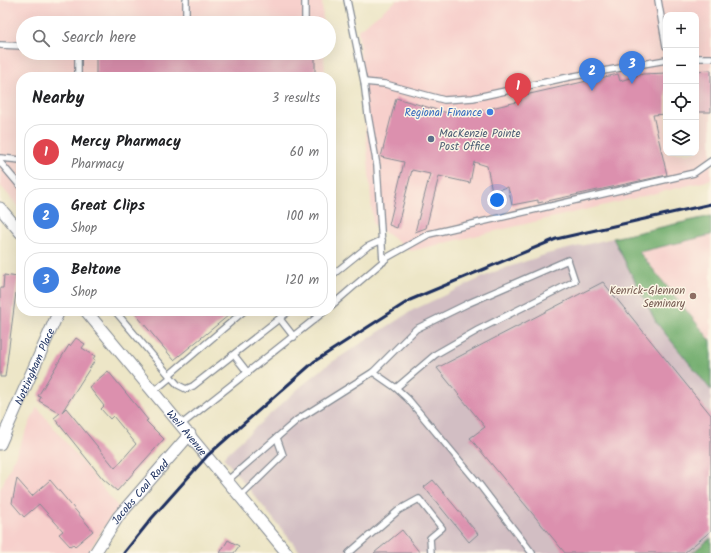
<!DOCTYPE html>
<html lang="en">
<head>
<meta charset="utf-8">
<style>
  body { margin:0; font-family:Kalam,sans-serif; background:#f6f6f6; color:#202124 }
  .controls { position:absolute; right:12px; top:12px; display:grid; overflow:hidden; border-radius:8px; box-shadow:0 4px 16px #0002 }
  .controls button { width:36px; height:36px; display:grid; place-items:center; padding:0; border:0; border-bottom:1px solid #e0e0e0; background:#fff; color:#202124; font:20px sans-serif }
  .you { position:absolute; left:497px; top:200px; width:14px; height:14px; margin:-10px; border:3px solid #fff; border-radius:50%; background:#1a73e8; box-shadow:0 0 0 6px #1a73e833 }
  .badge { display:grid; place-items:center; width:26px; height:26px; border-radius:50%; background:#1f6fb2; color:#fff; font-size:13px; font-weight:700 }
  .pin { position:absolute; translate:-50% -33px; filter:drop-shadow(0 1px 2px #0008) }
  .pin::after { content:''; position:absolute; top:21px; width:14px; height:12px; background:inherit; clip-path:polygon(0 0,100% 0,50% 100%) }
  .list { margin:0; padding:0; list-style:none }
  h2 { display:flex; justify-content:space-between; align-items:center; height:52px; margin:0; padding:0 16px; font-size:17px }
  h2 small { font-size:13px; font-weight:400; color:#757577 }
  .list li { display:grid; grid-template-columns:26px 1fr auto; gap:12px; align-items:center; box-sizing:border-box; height:56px; margin:0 8px 8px; padding:0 8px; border:1px solid #e0e0e0; border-radius:16px }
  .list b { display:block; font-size:15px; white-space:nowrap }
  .list p { margin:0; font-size:13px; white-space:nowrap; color:#757577 }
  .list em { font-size:13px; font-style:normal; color:#757577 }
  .icon { flex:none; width:22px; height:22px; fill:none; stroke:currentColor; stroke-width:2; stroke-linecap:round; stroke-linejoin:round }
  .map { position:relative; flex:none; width:711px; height:553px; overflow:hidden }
  .search { position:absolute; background:#fff; box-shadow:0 4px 16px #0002; left:16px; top:16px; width:320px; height:44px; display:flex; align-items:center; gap:10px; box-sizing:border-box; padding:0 14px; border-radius:22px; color:#757577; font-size:15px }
  .panel { position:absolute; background:#fff; box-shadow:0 4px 16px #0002; left:16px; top:72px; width:320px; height:244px; border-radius:16px }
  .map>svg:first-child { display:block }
  .built { fill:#f7d0cc; fill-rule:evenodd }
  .industrial { fill:#d2bec3 }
  .forest { fill:#72ad6e; stroke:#466e66 }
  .building { fill:#dc90ae }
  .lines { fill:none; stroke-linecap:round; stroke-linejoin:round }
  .lane-casing { stroke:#848a92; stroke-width:8 }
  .street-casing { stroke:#848a92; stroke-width:13 }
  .lane { stroke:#fff; stroke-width:5.5 }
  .street { stroke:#fff; stroke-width:11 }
  .rail { stroke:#1b2f5e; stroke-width:3 }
  .shop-dot { fill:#3f7fe0; stroke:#fcf5e5; stroke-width:1.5 }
  .service-dot { fill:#5c6f8a; stroke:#fcf5e5; stroke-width:1.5 }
  .education-dot { fill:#8d6e63; stroke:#fcf5e5; stroke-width:1.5 }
  .labels { text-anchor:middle; stroke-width:3; stroke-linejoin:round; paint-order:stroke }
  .shop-label { font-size:11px; fill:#366cbe; stroke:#fcf5e5; text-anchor:end }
  .service-label { font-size:11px; fill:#4e5e75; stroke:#fcf5e5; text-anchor:start }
  .education-label { font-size:11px; fill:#785e54; stroke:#fcf5e5; text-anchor:end }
  .street-label { font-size:11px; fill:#1b2f5e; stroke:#fcf5e5 }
</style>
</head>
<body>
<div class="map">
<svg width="711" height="553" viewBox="0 0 711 553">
  <rect width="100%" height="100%" fill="#fcf5e5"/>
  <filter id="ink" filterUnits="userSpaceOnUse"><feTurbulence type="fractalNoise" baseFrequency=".025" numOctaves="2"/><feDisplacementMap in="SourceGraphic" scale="8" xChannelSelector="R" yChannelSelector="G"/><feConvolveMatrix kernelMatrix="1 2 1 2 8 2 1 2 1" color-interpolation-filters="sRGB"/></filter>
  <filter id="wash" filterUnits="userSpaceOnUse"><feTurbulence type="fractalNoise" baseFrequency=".012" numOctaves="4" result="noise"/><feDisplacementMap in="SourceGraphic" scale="16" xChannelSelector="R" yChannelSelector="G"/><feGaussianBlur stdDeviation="0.9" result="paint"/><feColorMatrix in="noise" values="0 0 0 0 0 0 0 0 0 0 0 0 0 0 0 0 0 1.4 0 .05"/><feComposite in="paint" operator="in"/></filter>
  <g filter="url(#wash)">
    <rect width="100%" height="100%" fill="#ede6c7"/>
    <g class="built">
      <path d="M0,0H322L323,23H23V53H324L325,77H21V210L0,185Z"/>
      <path d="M397,0H711V180L411,251L373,224L358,30ZM666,15H696V153H666Z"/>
      <path d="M711,235V341L639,252Z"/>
      <path d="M37,407L119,508L109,519L88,553H0V490Z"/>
    </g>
    <path class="industrial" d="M613,238L656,322L711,390V538L692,553H301L223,457L299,388L326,366L413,310L494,272L547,254Z"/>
    <g class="forest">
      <path d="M711,216V235L639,252L711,341V390L656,322L613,238Z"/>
      <path d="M711,538V553H692Z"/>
    </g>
    <g id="blocks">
      <g class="building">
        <path d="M96,55L315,57V77H96Z"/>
        <path d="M711,70V112H696V71Z"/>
        <path d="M666,73V114L653,115L667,175L538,203V200L512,205L508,187L492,191L487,166L474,162L470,183L439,176L426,228L415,232L430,174L412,170L397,228L389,225L404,162L381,157L396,98L458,116L521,101V96L618,74L620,81L643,74Z"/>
        <path d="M4,275L18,277L5,377H0V288H3Z"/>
        <path d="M603,282L711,415V531L684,553H565L470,438L485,427L437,368Z"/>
        <path d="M133,311H234L174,360Z"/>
        <path d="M76,338L85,344L82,348L95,356L93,359L95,360L62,412L66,408L115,468L136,444L113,416L110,419L101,409L104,406L89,387L108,371L148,420L146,421L164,439L117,491L103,479L54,418L60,413L39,401L41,397L38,396L69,345L70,346Z"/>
        <path d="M17,479L32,496L50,480L93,531L75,546L73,544L70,546L59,534L63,531L39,504L24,517L12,503Z"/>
        <path d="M433,480L478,534L469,542L424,487Z"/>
        <path d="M402,530L420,553H374Z"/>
        <path d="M228,540L239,546L234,553H220Z"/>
      </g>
    </g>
  </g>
  <g filter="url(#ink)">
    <use href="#blocks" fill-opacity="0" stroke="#848a92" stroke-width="1"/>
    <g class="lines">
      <g class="lane-casing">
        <g id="lane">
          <path d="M305,0V23"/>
          <path d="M347,0L364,82L368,115L377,166L383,262"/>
          <path d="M658,0L666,46"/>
          <path d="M186,23V0"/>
          <path d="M0,45L23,46"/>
          <path d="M696,58H711"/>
          <path d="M78,77V53"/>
          <path d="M364,82L385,84L444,100L473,98L569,77L666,60"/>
          <path d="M0,158L21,160"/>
          <path d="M0,162L21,187"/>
          <path d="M331,276L367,247L382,240"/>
          <path d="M331,306L388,257L429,234L694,173L711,161"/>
          <path d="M115,311L169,375L178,385L186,389L193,386L289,311"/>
          <path d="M280,319L294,337"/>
          <path d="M234,355L248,373"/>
          <path d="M373,372L416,329L469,303L568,260L575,281L478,330L436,354L396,388"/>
          <path d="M169,375L244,311"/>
          <path d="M154,391L171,377"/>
          <path d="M182,424L325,311"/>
          <path d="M228,480L297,420L373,372L396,388L408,399L479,484L532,553"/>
          <path d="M241,496L283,455L277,438"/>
          <path d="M349,553L399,510L419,499L442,528L430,538L431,553"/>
        </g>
      </g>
      <g class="street-casing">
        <g id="street">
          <path d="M0,208L21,233"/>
          <path id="s1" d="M86,311L287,553"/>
          <path id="s2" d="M0,444L59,311"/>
          <path id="s3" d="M95,553L118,517L190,434"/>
        </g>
      </g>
      <use href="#lane" class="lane"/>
      <use href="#street" class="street"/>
      <path class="rail" d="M124,553L152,518L208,455L315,361L410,300L556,239L711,204"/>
    </g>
  </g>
  <circle class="shop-dot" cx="490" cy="112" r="4"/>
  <circle class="service-dot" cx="431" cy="139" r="4"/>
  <circle class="education-dot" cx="693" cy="296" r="4"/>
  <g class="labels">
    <g class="shop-label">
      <text x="482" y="116">Regional Finance</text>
    </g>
    <g class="service-label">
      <text x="439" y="137">MacKenzie Pointe<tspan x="439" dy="13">Post Office</tspan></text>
    </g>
    <g class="education-label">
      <text x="685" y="294">Kenrick-Glennon<tspan x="685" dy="13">Seminary</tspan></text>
    </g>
    <g class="street-label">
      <text dy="4" stroke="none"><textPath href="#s2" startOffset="85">Nottingham Place</textPath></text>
      <text dy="4" stroke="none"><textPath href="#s1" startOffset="158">Weil Avenue</textPath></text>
      <text dy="4" stroke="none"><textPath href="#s3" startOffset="76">Jacobs Coal Road</textPath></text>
    </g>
  </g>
</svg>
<div class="controls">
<button>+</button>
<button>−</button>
<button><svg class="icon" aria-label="locate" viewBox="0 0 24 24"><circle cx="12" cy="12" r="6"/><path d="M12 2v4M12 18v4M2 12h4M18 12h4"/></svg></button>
<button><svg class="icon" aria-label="layers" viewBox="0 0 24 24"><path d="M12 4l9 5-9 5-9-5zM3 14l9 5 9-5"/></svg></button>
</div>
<div class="you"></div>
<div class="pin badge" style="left:518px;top:106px;background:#e0444e">1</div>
<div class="pin badge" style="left:592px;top:91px;background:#3f7fe0">2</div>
<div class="pin badge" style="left:632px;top:84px;background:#3f7fe0">3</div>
<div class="search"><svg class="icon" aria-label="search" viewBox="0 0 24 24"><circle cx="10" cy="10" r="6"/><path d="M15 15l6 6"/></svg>Search here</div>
<section class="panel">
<h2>Nearby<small>3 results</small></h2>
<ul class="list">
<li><span class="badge" style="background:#e0444e">1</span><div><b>Mercy Pharmacy</b><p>Pharmacy</p></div><em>60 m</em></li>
<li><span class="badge" style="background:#3f7fe0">2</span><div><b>Great Clips</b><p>Shop</p></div><em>100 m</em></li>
<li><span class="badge" style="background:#3f7fe0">3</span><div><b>Beltone</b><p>Shop</p></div><em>120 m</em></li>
</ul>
</section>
</div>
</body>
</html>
